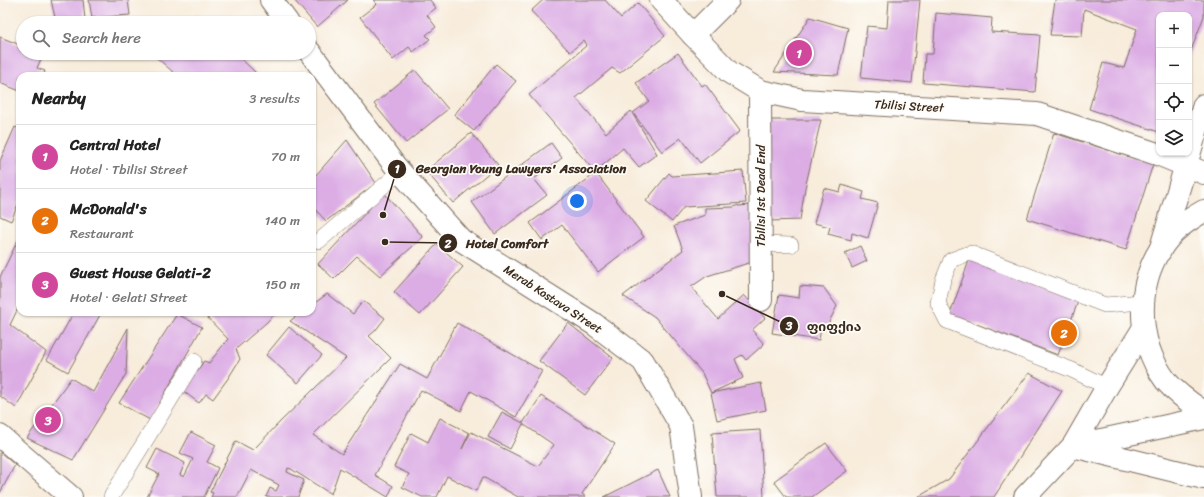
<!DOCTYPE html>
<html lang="en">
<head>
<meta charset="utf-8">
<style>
  body { margin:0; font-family:Sriracha,"Noto Sans Georgian",sans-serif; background:#f6f6f6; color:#222 }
  .controls { position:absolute; right:12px; top:12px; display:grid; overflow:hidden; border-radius:8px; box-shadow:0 1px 3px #0004 }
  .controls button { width:36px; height:36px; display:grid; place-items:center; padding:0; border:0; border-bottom:1px solid #e0e0e0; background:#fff; color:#222; font:20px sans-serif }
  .you { position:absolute; left:577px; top:201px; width:14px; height:14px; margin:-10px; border:3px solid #fff; border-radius:50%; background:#1a73e8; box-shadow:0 0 0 6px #1a73e833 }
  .badge { display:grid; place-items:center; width:26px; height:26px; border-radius:50%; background:#b5179e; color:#fff; font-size:13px; font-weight:700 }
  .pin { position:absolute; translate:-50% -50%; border:2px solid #fff; box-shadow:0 1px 4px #0006 }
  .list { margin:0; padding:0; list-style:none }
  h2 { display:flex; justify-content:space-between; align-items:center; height:52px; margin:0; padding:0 16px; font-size:17px }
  h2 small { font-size:13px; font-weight:400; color:#767676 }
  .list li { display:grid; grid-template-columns:26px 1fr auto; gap:12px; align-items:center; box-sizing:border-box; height:64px; padding:0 16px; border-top:1px solid #e0e0e0 }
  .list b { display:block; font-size:15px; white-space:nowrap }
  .list p { margin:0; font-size:13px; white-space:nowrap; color:#767676 }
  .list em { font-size:13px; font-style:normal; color:#767676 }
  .icon { flex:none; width:22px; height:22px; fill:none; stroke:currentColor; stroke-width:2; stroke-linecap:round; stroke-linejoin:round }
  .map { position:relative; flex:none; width:1204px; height:497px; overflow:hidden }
  .search { position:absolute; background:#fff; box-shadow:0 1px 3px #0004; left:16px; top:16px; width:300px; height:44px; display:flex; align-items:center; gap:10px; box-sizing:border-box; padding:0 14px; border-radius:22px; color:#767676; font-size:15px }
  .panel { position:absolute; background:#fff; box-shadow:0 1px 3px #0004; left:16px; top:72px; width:300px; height:244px; border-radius:12px }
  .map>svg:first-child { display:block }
  .building { fill:#dcade5 }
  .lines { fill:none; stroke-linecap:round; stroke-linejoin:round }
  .service-casing { stroke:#7d6e60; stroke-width:16 }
  .minor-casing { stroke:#7d6e60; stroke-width:24 }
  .tertiary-casing { stroke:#7d6e60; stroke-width:24 }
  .secondary-casing { stroke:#7d6e60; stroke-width:24 }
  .primary-casing { stroke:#7d6e60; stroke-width:24 }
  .service { stroke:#fff; stroke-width:15 }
  .minor { stroke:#fff; stroke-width:22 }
  .tertiary { stroke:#fff; stroke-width:22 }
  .secondary { stroke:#fff; stroke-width:22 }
  .primary { stroke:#fff; stroke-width:22 }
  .labels { text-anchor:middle; stroke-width:3.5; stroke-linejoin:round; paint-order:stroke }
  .street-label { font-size:12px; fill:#3b2a1e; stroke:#fdfcf7 }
  .leader { fill:none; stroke:#3b2a1e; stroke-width:1.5 }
  .callout-dot { fill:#3b2a1e; stroke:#fdfcf7; stroke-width:1.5 }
  .mark-label { font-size:12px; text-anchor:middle; font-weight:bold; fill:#fff }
  .callout-label { font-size:13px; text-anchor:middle; font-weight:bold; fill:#3b2a1e; stroke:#fdfcf7; stroke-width:3.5; stroke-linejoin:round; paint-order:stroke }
</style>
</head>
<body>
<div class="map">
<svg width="1204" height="497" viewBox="0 0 1204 497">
  <rect width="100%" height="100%" fill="#fdfcf7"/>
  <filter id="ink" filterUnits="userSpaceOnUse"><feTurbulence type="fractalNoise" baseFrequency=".025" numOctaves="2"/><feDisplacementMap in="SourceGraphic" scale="8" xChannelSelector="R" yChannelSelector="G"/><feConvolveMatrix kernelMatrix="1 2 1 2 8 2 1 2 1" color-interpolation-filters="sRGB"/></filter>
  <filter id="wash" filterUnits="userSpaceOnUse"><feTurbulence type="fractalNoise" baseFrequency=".012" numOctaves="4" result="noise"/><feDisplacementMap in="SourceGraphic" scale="16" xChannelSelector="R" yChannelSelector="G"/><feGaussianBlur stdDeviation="0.9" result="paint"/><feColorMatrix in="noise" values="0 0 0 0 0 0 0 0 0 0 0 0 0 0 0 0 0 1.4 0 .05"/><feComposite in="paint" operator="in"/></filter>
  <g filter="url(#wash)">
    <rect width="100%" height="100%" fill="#f8ecdb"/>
    <g id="blocks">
      <g class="building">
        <path d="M51,0H83L85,19L56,22Z"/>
        <path d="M89,0H128L130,15L92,18Z"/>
        <path d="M294,0H348L317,27Z"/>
        <path d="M373,0H430L436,8L427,15L436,27L426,35L430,39L413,52L409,47L393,60L360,17L377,4Z"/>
        <path d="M543,0H605L621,18L638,3L665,36L620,73L612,68L576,98L606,133L631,111L657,154L639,167L623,148L595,172L529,95L587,45L584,40L570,52L531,11Z"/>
        <path d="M889,0H920L912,83L861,78L867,26L887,28Z"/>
        <path d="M1055,0H1204V16L1189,56V15H1159V132L1089,109L1103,63L1124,68L1137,29L1084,9L1082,36L1050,35Z"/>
        <path d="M936,13L992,18L991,32L1040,35L1035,92L923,83L925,54H933Z"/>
        <path d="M197,15L205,23H190Z"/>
        <path d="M810,17L848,28L838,75L774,72Z"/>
        <path d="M0,37L23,46V53L43,54L37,68L45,71L43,76H20V91L0,83Z"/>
        <path d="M160,53H235L256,73L253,76H171L173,72L156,57Z"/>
        <path d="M678,53L702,86L705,84L740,131L700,163L681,138L662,152L633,113L649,101L636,83Z"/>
        <path d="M496,64L516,81L474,131L454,115Z"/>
        <path d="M415,70L448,109L406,143L374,104Z"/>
        <path d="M764,120H821L805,188L800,220L769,221Z"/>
        <path d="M15,127L20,129V199L11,221L0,216V161Z"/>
        <path d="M471,133L498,165L453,203L426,171Z"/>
        <path d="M1054,133L1153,164L1126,250L1027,219Z"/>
        <path d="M347,140L376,183L326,221L315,209L312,212V172L316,175Z"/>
        <path d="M551,143L562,158L534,179L547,195L495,234L472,202Z"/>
        <path d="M743,171L746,203L684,207L672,222L646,201L669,173L672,176Z"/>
        <path d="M596,173L644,237L598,272L562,225L542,240L530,223Z"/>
        <path d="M842,185L864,192L862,199L878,203L868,238L852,233L851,240L828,234L830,227L814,223L824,188L840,192Z"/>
        <path d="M384,193L423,237L380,276L357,256L334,279L318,264Z"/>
        <path d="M738,205V206L751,205L755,261L707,276L691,287L718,319L744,295L765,318L752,330L764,344L746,360L742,355L735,359L743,378L711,393L761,383L766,410L717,420L711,393L702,373L655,317L623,296L683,250L674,226L705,215V208L734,207Z"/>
        <path d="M18,240L20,241V304L10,325L46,352L16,408L0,396V277Z"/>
        <path d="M437,244L463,267L420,315L394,292Z"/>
        <path d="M860,246L867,261L852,268L845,253Z"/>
        <path d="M970,258L1079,299L1058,355L950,314Z"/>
        <path d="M800,286L824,288L837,306L825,330L821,328L819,340L772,333L779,295L799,298Z"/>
        <path d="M327,294L353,314L363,301L385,318L375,331L369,336L391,358L313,435L342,454L400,364L427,379L457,323L542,371L516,417L471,391L461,411L421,390L375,475L393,486L388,497L340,468L331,494L291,469L288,468L287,472L304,480L298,497H266L270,488L276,491L279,485L251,470L237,497H211L213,493L210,492L236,441L253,450L281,421L346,358L290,321L302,312H312V305Z"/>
        <path d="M74,312H95L100,315L68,372L47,360Z"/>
        <path d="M202,312H276L267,322L236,349L240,359L229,377L213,399L206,394L199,403L183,391L204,361L209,363L228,339Z"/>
        <path d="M177,314L202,327L150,420L119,403Z"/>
        <path d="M568,323L613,358L585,395L539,361Z"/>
        <path d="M289,327L322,355L298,383L266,355Z"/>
        <path d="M128,328L126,374L73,460L27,438L71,378L93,392Z"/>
        <path d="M1029,373L1062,391L994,497H918L949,479Z"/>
        <path d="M541,396L615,444L582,494L586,497H518L483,477L476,491L447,476L437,497H422L402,487L409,474L394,467L411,433L428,442L440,418L469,433L462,449L471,432L538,466L554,445L523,424L510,449L488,437L502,412L523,423Z"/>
        <path d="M760,430L764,497H717L712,433Z"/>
        <path d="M191,432L216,445L207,462L218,468L204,497H147L159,474L147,468L157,449L185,463L180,475L184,477L193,459L180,453Z"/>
        <path d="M826,443L847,471L812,497H786L774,481Z"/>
        <path d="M0,452L15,465L0,493Z"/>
        <path d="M658,470L670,497H604Z"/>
      </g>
    </g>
  </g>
  <g filter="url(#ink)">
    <use href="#blocks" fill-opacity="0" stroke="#7d6e60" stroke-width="1"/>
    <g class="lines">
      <g class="service-casing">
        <g id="service">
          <path d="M319,241L400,172"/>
          <path d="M761,244L791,245"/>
          <path d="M1107,387L1072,370L947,321L938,303L943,280L951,260L970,253L1105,305L1142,302"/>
          <path d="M111,497L194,361"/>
        </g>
      </g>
      <g class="minor-casing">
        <g id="minor">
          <path d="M693,35L728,0"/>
          <path d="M760,91L761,300"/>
        </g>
      </g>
      <g class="tertiary-casing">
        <g id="tertiary">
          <path d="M271,0L288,23"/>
          <path d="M661,0L693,35L729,72L760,91L802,100L1037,114L1160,155L1204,173"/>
          <path d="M309,51L396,167L461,240L594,324L643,361L681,426L691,497"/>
        </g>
      </g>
      <g class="secondary-casing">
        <g id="secondary">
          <path d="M1160,251L1204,105"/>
          <path d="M0,436L71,497"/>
          <path d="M1078,445L1204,418"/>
          <path d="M1073,446L1204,478"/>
          <path d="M1025,497L1073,446L1107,387L1143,329"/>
        </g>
      </g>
      <g class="primary-casing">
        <path id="primary" d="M1204,211C1193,217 1183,224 1174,232C1135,272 1133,337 1166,381C1177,394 1190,403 1204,412"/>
      </g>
      <use href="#service" class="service"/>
      <use href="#minor" class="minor"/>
      <use href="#tertiary" class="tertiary"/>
      <use href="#secondary" class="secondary"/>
      <use href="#primary" class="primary"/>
    </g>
  </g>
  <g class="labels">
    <g class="street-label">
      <text transform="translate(909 106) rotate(3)" y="4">Tbilisi Street</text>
      <text transform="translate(761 196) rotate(-90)" y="4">Tbilisi 1st Dead End</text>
      <text transform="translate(553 299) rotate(33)" y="4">Merab Kostava Street</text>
    </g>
  </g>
  <path class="leader" d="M383 215L397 169M385 242L448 243M722 294L789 326"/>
  <g class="callout-dot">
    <circle cx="383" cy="215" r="4"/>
    <circle cx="385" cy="242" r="4"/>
    <circle cx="722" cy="294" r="4"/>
    <circle cx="397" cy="169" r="10"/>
    <circle cx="448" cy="243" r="10"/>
    <circle cx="789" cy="326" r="10"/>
  </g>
  <g class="mark-label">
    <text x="397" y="173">1</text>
    <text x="448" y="248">2</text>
    <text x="789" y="330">3</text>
  </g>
  <g class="callout-label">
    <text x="521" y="173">Georgian Young Lawyers' Association</text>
    <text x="507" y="248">Hotel Comfort</text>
    <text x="834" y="331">ფიფქია</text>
  </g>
</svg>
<div class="controls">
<button>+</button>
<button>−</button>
<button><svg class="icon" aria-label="locate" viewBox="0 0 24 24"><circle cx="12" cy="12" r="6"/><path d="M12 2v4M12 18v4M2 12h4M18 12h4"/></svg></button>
<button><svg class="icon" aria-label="layers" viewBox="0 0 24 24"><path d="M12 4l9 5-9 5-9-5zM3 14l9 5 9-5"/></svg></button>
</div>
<div class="you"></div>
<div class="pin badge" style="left:799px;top:53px;background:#d1479c">1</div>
<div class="pin badge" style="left:1064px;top:333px;background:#e8710a">2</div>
<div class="pin badge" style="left:48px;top:420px;background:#d1479c">3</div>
<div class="search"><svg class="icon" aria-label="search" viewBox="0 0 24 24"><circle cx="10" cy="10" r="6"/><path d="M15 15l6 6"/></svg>Search here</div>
<section class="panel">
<h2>Nearby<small>3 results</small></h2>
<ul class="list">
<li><span class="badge" style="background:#d1479c">1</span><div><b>Central Hotel</b><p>Hotel · Tbilisi Street</p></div><em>70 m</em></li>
<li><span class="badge" style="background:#e8710a">2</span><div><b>McDonald's</b><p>Restaurant</p></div><em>140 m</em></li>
<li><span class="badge" style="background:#d1479c">3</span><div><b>Guest House Gelati-2</b><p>Hotel · Gelati Street</p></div><em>150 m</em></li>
</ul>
</section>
</div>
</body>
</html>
